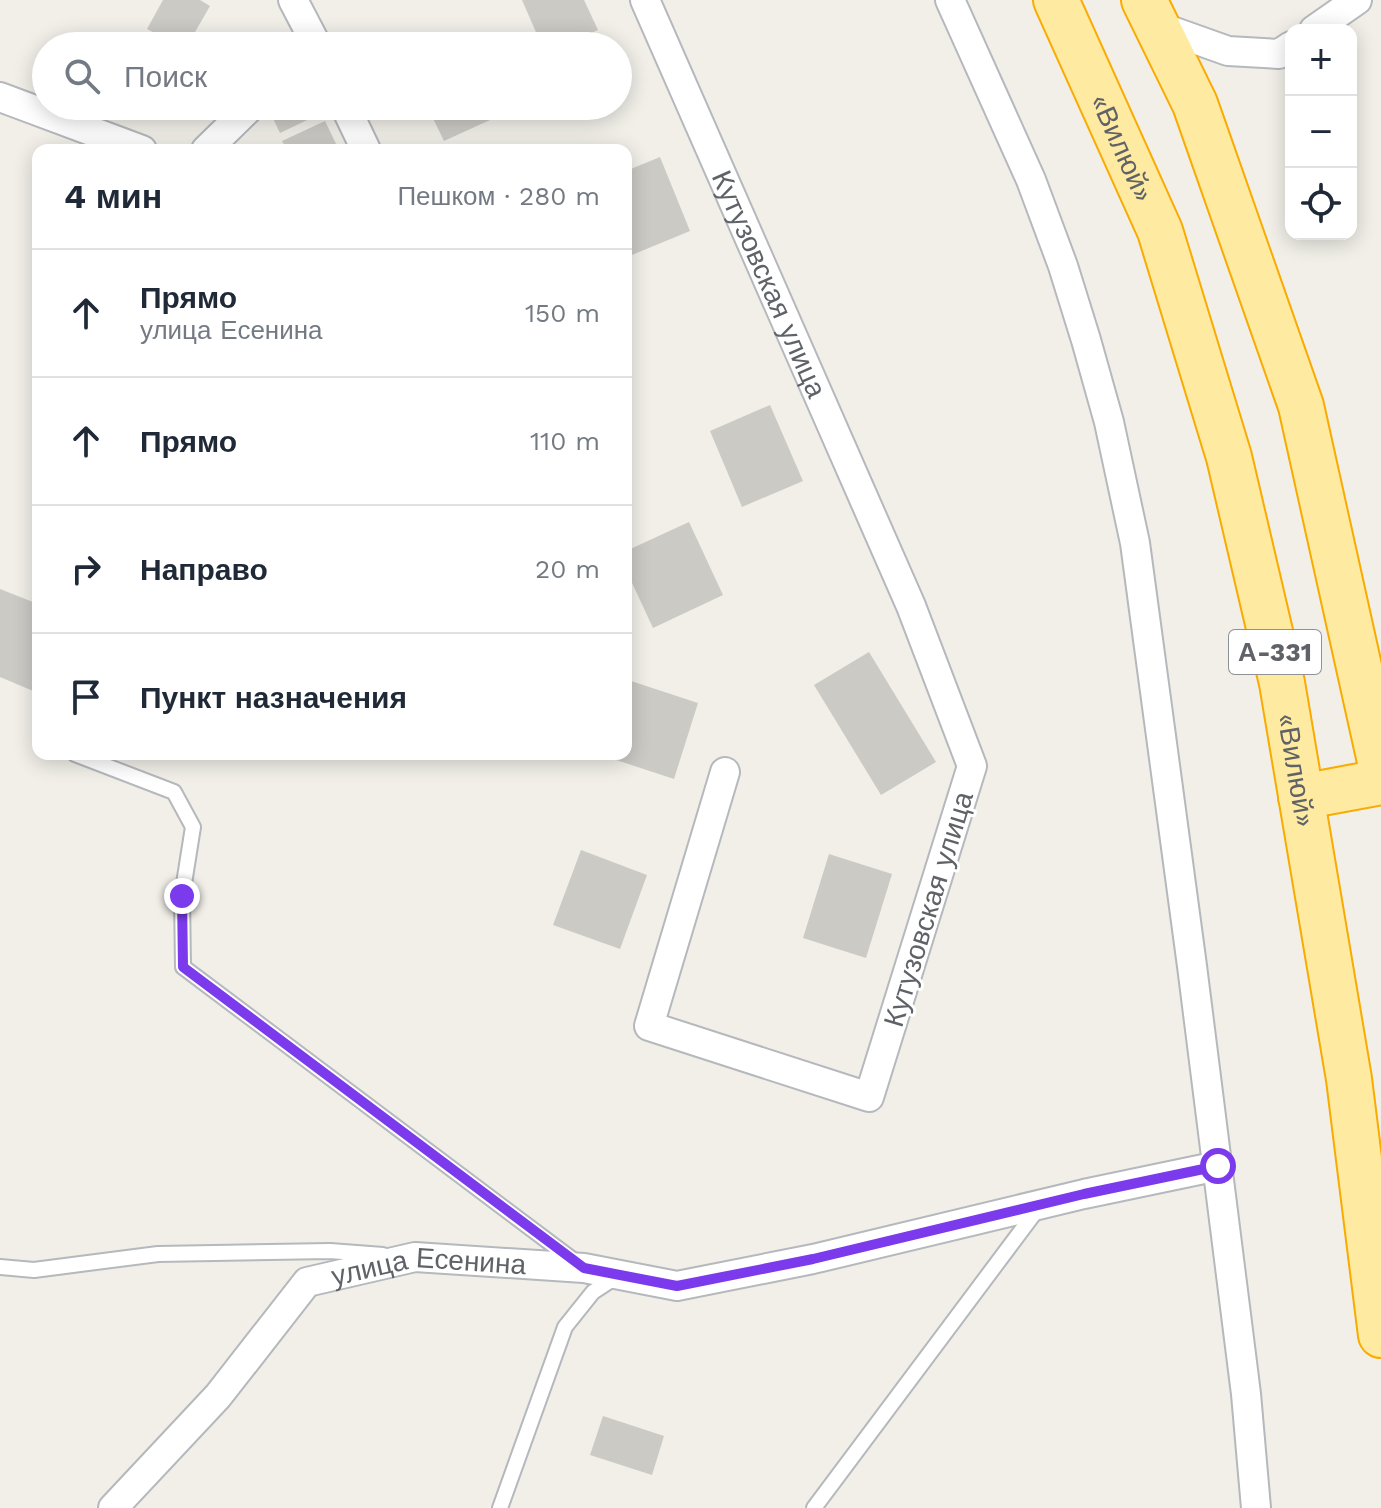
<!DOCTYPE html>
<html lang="ru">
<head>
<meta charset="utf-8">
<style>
  body { margin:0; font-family:"Work Sans",sans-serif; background:#f6f6f7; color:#1f2937 }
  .controls { position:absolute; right:24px; top:24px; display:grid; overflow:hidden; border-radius:16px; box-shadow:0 4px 20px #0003 }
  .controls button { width:72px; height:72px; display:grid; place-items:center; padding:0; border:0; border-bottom:2px solid #e0e1e3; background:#fff; color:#1f2937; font:40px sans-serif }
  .stop { position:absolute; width:24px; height:24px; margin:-18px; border:6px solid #7c3aed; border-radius:50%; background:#fff }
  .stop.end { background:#7c3aed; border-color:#fff; box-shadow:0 2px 8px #0008 }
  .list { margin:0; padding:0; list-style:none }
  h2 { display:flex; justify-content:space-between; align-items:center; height:104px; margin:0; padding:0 32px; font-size:34px }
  h2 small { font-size:26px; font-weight:400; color:#747a83 }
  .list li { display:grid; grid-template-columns:52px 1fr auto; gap:24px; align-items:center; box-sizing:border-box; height:128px; padding:0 32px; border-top:2px solid #e0e1e3 }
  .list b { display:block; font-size:30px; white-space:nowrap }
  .list p { margin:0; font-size:26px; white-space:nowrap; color:#747a83 }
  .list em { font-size:26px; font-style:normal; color:#747a83 }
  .icon { flex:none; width:44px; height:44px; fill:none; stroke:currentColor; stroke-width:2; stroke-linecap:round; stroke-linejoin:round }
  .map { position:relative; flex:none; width:1381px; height:1508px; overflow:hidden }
  .search { position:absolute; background:#fff; box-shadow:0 4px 20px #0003; left:32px; top:32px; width:600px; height:88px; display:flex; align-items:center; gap:20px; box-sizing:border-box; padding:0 28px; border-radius:44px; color:#747a83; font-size:30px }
  .panel { position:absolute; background:#fff; box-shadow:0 4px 20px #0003; left:32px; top:144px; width:600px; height:616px; border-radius:16px }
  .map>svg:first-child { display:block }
  .building { fill:#cccac5 }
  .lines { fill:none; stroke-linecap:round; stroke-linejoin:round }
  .service-casing { stroke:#b5b8bc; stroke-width:18 }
  .minor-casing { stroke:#b5b8bc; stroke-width:32 }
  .trunk-casing { stroke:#f9ab00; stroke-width:48 }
  .service { stroke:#fff; stroke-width:14 }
  .minor { stroke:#fff; stroke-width:28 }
  .trunk { stroke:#feeaa1; stroke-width:44 }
  .route { stroke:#7c3aed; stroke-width:10 }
  .labels { text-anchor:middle; stroke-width:6; stroke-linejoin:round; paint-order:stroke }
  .shield { fill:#fff; stroke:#8f9295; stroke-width:2 }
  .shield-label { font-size:26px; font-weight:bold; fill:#5f6368 }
  .street-label { font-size:28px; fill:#5f6368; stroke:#fff }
</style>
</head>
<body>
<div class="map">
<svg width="1381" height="1508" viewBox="0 0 1381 1508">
  <rect width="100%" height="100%" fill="#f1efe8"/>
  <g class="building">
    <path d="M163,0H200L210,6L187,46H178L147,29Z"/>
    <path d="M522,0H584L598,30L562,46H542Z"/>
    <path d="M267,106H320L324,112L280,133Z"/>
    <path d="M427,106H497L501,115L444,141Z"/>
    <path d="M325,121L339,150H287L282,141Z"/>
    <path d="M660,157L690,231L627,257L626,171Z"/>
    <path d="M770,405L803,481L742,507L710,431Z"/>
    <path d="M689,522L723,595L653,628L626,570V551Z"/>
    <path d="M0,589L38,604V693L0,677Z"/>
    <path d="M869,652L936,762L881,795L814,685Z"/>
    <path d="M631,681L698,703L674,779L607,757L608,754H626V697Z"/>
    <path d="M581,850L647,875L620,949L553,925Z"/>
    <path d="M829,854L892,874L866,958L803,938Z"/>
    <path d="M603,1416L664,1436L652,1475L590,1455Z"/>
  </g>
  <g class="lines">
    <g class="service-casing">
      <g id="service">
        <path d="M75,754L174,792L193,827L182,896L183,967L577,1263"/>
        <path d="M0,1267L34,1270L158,1254L330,1251L383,1255"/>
        <path d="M500,1508L565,1327L593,1292L616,1277"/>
        <path d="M814,1508L1039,1207"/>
      </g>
    </g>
    <g class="minor-casing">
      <g id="minor">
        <path d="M293,0L317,46"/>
        <path id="s1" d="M645,0L911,606L972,766L869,1097L649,1026L725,772"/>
        <path d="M950,0L1031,180L1063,266L1086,340L1109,422L1135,543L1192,966L1246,1394L1256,1508"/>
        <path d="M1155,25L1228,51L1279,54L1291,46"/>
        <path d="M1314,30L1357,0"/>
        <path d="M0,97L142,150"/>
        <path d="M345,106L366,150"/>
        <path d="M206,150L251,106"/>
        <path id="s2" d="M113,1508L218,1396L307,1282L415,1257L584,1268L677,1286L813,1259L1084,1194L1218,1166"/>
      </g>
    </g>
    <g class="trunk-casing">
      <g id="trunk">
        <path id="s3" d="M1056,0L1160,231L1229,457L1282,683L1349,1079L1381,1335"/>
        <path d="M1144,0L1195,104L1301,406L1381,766"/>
        <path d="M1301,797L1381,782"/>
      </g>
    </g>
    <use href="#service" class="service"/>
    <use href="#minor" class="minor"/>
    <use href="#trunk" class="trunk"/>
  </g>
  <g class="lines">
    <path class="route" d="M182,896L183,967L584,1268L677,1286L813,1259L1084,1194L1218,1166"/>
  </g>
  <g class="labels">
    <rect class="shield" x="1229" y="630" width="92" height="44" rx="6"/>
    <g class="shield-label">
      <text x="1275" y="661">А-331</text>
    </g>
    <g class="street-label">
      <text dy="10" stroke="none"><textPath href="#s3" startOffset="162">«Вилюй»</textPath></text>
      <text dy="10" stroke="none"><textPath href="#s1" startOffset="310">Кутузовская улица</textPath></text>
      <text dy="10" stroke="none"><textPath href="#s3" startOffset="810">«Вилюй»</textPath></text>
      <text transform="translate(928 909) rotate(-73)" y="10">Кутузовская улица</text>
      <text dy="10" stroke="none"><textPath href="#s2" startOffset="422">улица Есенина</textPath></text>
    </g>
  </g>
</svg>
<div class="controls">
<button>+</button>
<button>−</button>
<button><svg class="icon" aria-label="locate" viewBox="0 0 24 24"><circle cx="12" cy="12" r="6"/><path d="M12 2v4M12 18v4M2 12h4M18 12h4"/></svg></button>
</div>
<div class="stop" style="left:1218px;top:1166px"></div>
<div class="stop end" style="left:182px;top:896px"></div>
<div class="search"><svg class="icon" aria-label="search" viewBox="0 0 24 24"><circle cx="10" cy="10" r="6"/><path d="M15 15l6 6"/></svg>Поиск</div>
<section class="panel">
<h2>4 мин<small>Пешком · 280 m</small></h2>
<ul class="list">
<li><svg class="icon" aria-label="ahead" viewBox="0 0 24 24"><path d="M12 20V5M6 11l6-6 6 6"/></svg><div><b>Прямо</b><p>улица Есенина</p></div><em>150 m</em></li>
<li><svg class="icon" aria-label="ahead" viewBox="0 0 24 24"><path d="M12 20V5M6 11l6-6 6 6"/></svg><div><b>Прямо</b></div><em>110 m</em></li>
<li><svg class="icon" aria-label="right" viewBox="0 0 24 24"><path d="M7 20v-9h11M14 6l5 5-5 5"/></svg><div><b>Направо</b></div><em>20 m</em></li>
<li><svg class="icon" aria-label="arrive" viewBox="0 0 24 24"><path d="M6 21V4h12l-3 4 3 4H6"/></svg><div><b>Пункт назначения</b></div></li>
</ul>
</section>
</div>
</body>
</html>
